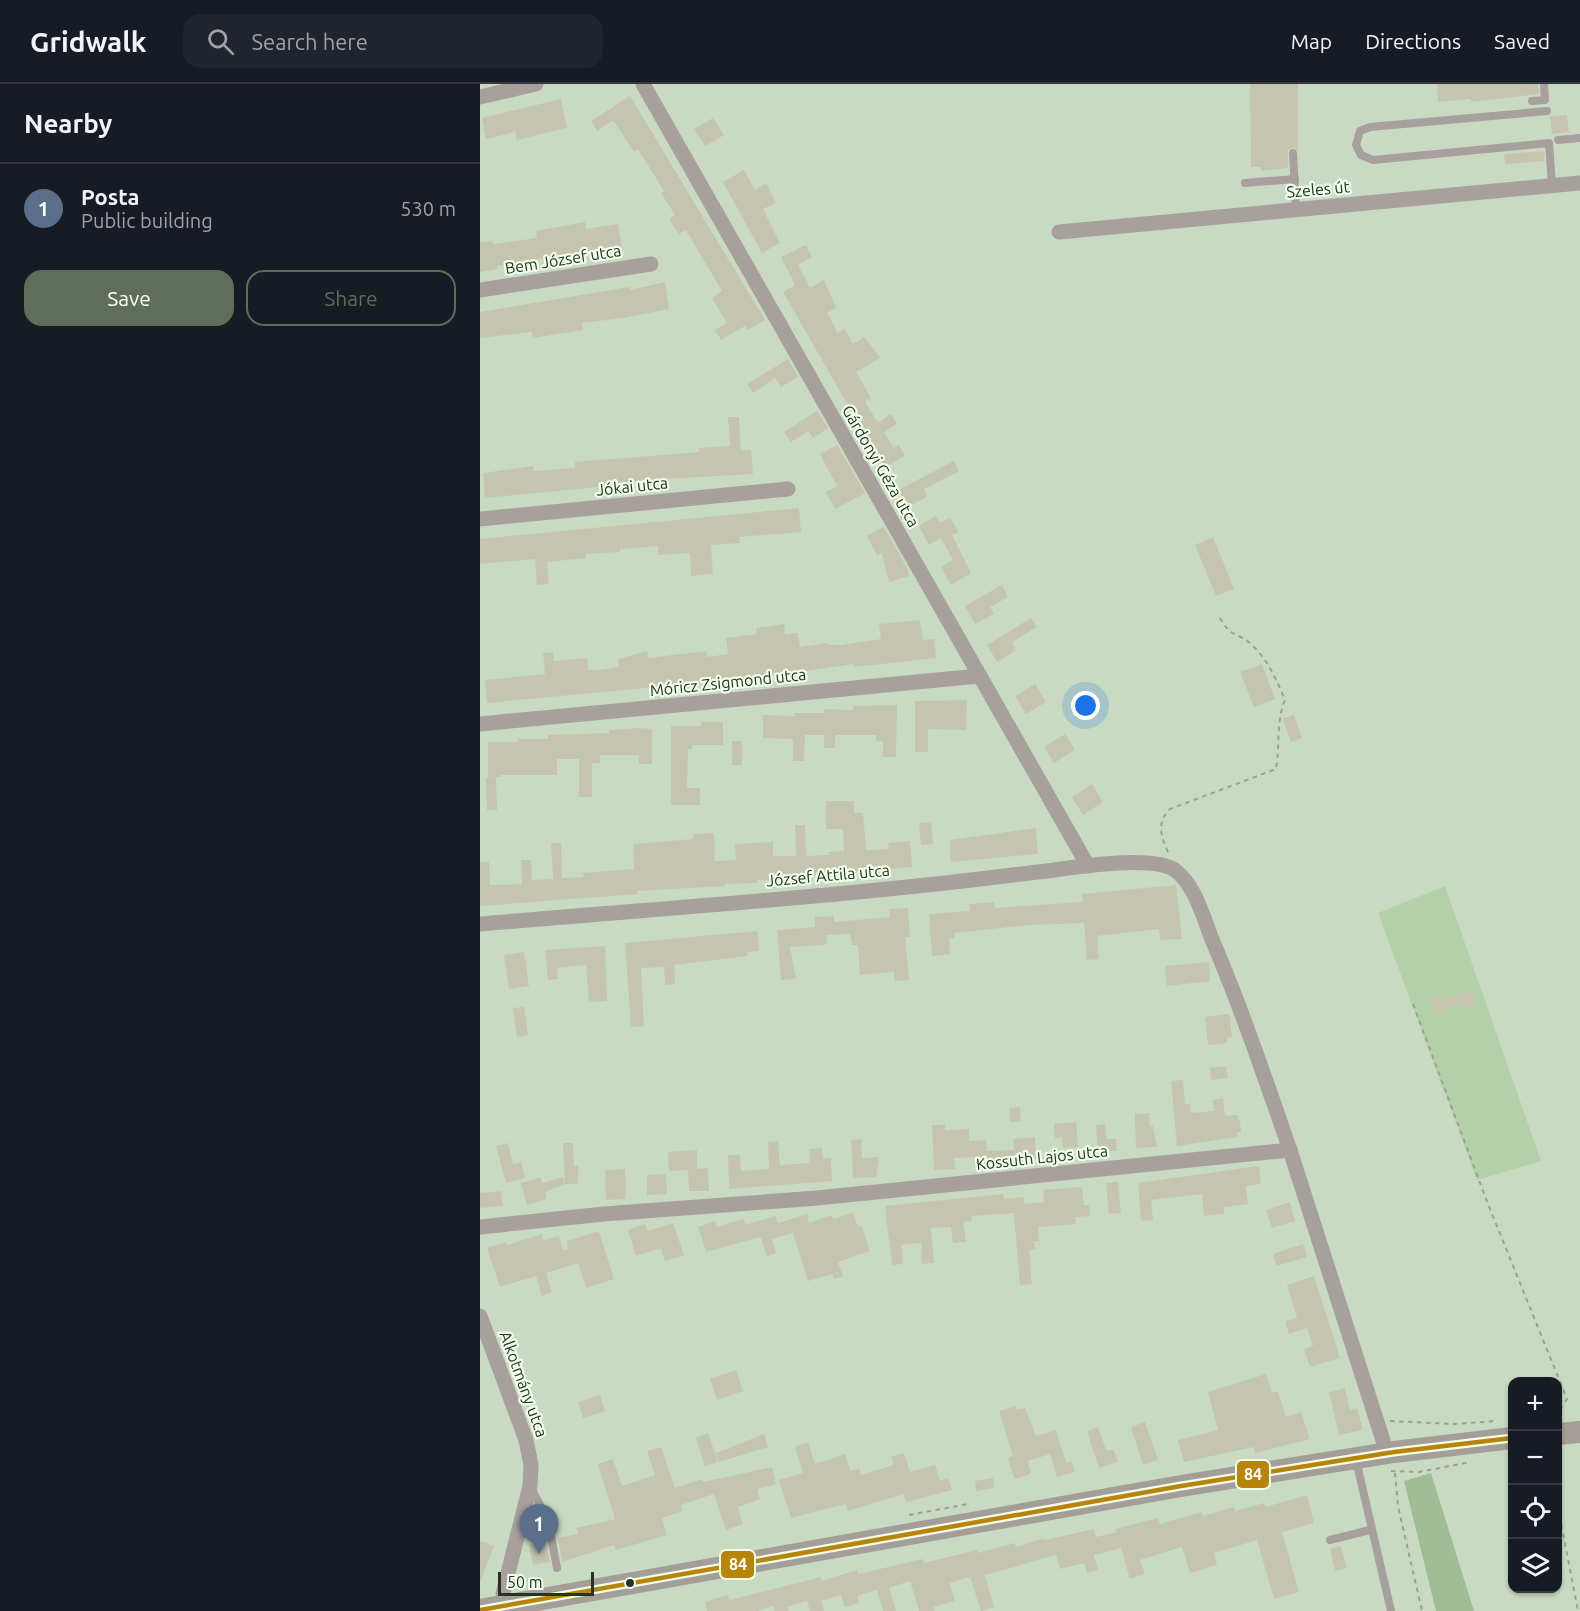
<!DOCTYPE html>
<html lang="en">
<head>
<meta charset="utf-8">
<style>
  body { margin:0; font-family:Ubuntu,sans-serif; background:#20242c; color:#f1f3f6 }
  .controls { position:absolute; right:18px; bottom:18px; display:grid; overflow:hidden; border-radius:12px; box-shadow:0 2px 4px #0004 }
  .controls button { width:54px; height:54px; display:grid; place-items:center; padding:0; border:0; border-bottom:2px solid #363941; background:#171b24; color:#f1f3f6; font:30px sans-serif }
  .scale { position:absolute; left:18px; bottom:15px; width:96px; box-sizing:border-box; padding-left:6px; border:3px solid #273322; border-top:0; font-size:16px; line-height:21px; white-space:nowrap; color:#273322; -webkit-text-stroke:4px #f2feec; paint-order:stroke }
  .you { position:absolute; left:606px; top:622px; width:21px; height:21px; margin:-15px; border:4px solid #fff; border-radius:50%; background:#1a73e8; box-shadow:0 0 0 9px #1a73e833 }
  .badge { display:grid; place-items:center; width:39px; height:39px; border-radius:50%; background:#606d5a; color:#fff; font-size:20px; font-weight:700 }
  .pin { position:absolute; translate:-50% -50px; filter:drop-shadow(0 2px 3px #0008) }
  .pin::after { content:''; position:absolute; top:32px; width:21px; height:18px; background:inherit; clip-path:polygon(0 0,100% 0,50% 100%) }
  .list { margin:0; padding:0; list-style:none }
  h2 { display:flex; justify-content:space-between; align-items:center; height:78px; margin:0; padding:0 24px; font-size:26px }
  h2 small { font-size:20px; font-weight:400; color:#9ea1a6 }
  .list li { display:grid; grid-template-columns:39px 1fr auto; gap:18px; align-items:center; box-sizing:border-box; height:90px; padding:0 24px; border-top:2px solid #363941 }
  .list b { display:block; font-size:22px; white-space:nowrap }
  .list p { margin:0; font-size:20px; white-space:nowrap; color:#9ea1a6 }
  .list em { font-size:20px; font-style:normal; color:#9ea1a6 }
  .actions { display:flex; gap:12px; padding:18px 24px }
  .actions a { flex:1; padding:14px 0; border:2px solid #606d5a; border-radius:18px; text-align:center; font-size:21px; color:#606d5a }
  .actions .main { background:#606d5a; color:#fff }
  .icon { flex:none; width:33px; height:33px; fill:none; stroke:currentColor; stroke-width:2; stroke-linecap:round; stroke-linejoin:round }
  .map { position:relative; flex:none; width:1100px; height:1527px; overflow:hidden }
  header { display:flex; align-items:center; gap:36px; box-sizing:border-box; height:84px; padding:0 30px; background:#171b24; border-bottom:2px solid #363941 }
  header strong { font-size:28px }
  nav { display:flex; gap:33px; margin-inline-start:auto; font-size:21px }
  .search { width:420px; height:54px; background:#20242c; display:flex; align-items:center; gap:15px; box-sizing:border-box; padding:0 21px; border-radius:18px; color:#9ea1a6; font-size:22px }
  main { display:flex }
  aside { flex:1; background:#171b24 }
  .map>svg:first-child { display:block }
  .green { fill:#b4d0a8 }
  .forest { fill:#a1bd95 }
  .building { fill:#c5c5af }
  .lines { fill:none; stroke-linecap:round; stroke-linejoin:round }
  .path { stroke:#9e9f96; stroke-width:2; stroke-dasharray:4.5 4.5; stroke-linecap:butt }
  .lane { stroke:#a7a09d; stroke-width:8 }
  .street { stroke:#a7a09d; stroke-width:15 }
  .secondary { stroke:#a49e99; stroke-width:22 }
  .bus-1-casing { stroke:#f2feec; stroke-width:9 }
  .bus-1 { stroke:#b9840a; stroke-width:4.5 }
  .bus-dot { fill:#273322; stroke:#f2feec; stroke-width:2 }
  .labels { text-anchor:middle; stroke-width:4.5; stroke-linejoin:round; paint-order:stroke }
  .street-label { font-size:16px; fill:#273322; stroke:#f2feec }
  .line-badge { stroke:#f2feec; stroke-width:2 }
  .badge-label { font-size:16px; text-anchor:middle; font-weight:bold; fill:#fff }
</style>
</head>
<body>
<header>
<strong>Gridwalk</strong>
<div class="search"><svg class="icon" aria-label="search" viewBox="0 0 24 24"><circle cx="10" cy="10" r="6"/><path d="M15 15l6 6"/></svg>Search here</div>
<nav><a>Map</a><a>Directions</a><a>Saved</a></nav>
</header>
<main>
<aside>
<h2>Nearby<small></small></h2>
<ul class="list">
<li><span class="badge" style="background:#5c6f8a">1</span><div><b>Posta</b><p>Public building</p></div><em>530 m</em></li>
</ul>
<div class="actions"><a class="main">Save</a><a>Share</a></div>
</aside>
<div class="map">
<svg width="1100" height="1527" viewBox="0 0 1100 1527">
  <rect width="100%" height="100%" fill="#c9dac2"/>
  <path class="green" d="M965,802L1061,1077L997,1096L898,829Z"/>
  <path class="forest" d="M951,1389L994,1527H956L924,1397Z"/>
  <g class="building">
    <path d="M770,0H818V66L813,63L808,66V84L781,87V83H771Z"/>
    <path d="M957,0H1058L1059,10L991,18V15L958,18Z"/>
    <path d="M150,12L285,236L268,246L265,242L241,256L235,246L247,239L232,214L242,207L206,146L199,150L189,135L195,131L181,109L184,107L158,65L154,68L135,39L132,37L117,47L111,37Z"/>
    <path d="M81,15L87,44L37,56L35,48L6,55L2,34Z"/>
    <path d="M1087,31L1089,48L1072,50L1070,33Z"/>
    <path d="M233,34L244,51L225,62L214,45Z"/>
    <path d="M1064,67V77L1025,80L1024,70Z"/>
    <path d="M264,86L275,106L286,99L296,119L283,125L300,159L282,169L243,98Z"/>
    <path d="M105,138L106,145L138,140L142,165L60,175L17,182V185L0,188V158L13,157V160L57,154L56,147Z"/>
    <path d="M326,161L332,173L318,181L330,204L344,196L356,224L347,229L358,249L365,245L373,260L384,253L400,274L376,288L391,314L385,318L398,339L411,330L417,340L404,348L414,364L419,361L425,372L404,384L303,208L315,201L301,173Z"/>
    <path d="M185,198L189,225L143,234L102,239L103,246L53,254L52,248L0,254V228L149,203L150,206Z"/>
    <path d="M308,275L318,293L301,303L295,294L273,309L267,300Z"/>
    <path d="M337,327L348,344L333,354L328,347L311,358L304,348Z"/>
    <path d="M248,333H259L261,366H271L273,390L148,397L149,400L5,414L3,389L53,382V387L95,384V378L219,368V364L250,362Z"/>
    <path d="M357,361L385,409L355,425L346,408L357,402L340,370Z"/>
    <path d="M474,377L479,387L444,405L447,413L427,423L418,406Z"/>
    <path d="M319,424L321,448L259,453L260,459L231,461L233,490L211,492L210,469L178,471V462L140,465V468L106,470V474L67,478L69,500L57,501L55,475L0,480V455Z"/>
    <path d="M456,432L460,439L470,434L478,448L472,451L491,489L471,501L461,483L473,476L461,454L449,461L439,442Z"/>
    <path d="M404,443L427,484L429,492L409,498L402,469L397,471L387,452Z"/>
    <path d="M733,453L754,505L736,512L715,461Z"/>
    <path d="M522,501L528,513L510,523L514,530L495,540L485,522Z"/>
    <path d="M551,534L557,543L532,558L536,566L517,578L507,561Z"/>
    <path d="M440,536L443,556L454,555L456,574L374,583V580L282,593L7,619L5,596L65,590L63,569L73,568L74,577L107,574L108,586H117L139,583L138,575L167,567L168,574L227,567V573L248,570L246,554L277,550L276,544L304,540L305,550L318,549L320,563L348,559L349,561H361L401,555L399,540Z"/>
    <path d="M782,580L795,615L774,623L760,588Z"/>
    <path d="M555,600L566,618L546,630L535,612Z"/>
    <path d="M487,616L486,646L448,645V668H435V617Z"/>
    <path d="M417,621L416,673H403V658L396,657V651H355V664H344V651H325L324,677H313V655L283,654V631L314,632V629H344V625L373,626V622Z"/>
    <path d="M814,631L822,654L811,658L803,635Z"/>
    <path d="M221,638H243V661H212V665H208L207,704H220V721H191V642H221Z"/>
    <path d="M159,644L172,645V680H159V671H120V679H112V713H99V675H77V691H21V693L8,694V658H38V655H68V651L129,649V646Z"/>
    <path d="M585,650L595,666L574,679L564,663Z"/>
    <rect x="252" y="657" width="10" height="24"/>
    <path d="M6,694H16L17,726H7Z"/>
    <path d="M612,700L623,718L603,731L592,713Z"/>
    <path d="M346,717H374V729H383L386,766L409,765L408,759L430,757L432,783L312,793V796H277V799L245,800V802L157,807L158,810L0,822V778H9L10,801L42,800L41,776H51L52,796L73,795L71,759H81L82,794L104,793L103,789L154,785L153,760L213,755V750L234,749L235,777L256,776L255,760L293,758V772H316L315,741H325L326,772L349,771V768L364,767L363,745H346Z"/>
    <path d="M451,738L453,760L441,761L439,739Z"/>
    <path d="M556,744L558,770L471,778L470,756Z"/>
    <path d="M696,801L702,855L680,856L679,845L617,852L619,875L607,876L604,839L548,841L475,849V854H469L470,870L452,872L449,830L490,827L489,820L514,818L515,824L603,818L602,810Z"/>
    <path d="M428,824L430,853H425L429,896L415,897L414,888L380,891L378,861H372L370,850L346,851L347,860L344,861L310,863L316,895L301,896L297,846L335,843V833L354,832V838L410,833L409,825Z"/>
    <path d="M277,847L279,867L267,868L268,872L194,881L195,900L185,901L184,883L161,884L164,942L151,943L145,859Z"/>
    <path d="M125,862L127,917L109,918L106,881L77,884L78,895L68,896L65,866Z"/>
    <path d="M44,868L49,902L29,905L24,871Z"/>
    <path d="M729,878L730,897L687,902L685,882Z"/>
    <path d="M993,906L997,919L981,924L980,920L954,929L949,915L959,911L961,916Z"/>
    <path d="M44,923L48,951L37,953L33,924Z"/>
    <path d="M749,930L752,953L747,954V959L728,961L725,933Z"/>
    <path d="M746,982L748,994L731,996L730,984Z"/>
    <path d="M703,996L705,1020H710L711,1029L734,1027L733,1016L743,1014L745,1032L757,1031L760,1038L761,1048H757V1053L697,1062L691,997Z"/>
    <path d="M540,1023L541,1037L530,1038L529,1024Z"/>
    <path d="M669,1029L670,1043L673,1042L677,1063L656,1064L655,1030Z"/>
    <path d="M596,1038L598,1063L583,1064L582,1053L575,1054L574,1040Z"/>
    <path d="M625,1040L627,1055H636L637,1067L618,1068L616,1041Z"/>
    <path d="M452,1041H465V1046L489,1045V1057L506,1056L507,1067L534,1066L533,1055L555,1053L556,1075L496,1082L495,1073L474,1074L475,1085L454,1086Z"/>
    <path d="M381,1055L382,1074L399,1073L396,1093L373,1094L371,1056Z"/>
    <path d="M298,1057L300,1081L330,1079L329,1065L342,1064L343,1075L351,1074L352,1097L249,1105L248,1071H260L261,1087L289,1085L288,1058Z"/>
    <path d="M28,1059L33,1080L41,1078L45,1094L26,1099L16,1062Z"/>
    <path d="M83,1059H93L94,1082H99L97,1100H85L65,1108L67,1115L47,1121L41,1099L61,1093L62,1099L83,1093L85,1099Z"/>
    <path d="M217,1066V1085L228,1084L229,1107H209L208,1086L189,1087L188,1068Z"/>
    <path d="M779,1082L781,1100L766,1102L768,1120L744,1123V1130L724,1132L722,1110L671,1116L673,1136L661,1137L658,1099Z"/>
    <path d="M145,1085L146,1115L126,1116L125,1086Z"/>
    <path d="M186,1090L187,1110L167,1111V1091Z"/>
    <path d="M638,1098L641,1129L629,1130L626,1099Z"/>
    <path d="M602,1103L604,1121H609L610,1132L595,1133L596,1140L558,1143L559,1157H554L555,1165L549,1166L552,1200L540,1201L534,1129L491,1132L492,1137L483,1138L486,1158L473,1159L471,1143L451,1144L454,1179L442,1180L441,1159L421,1161L423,1180L412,1181L405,1122L523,1110L524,1115L544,1113V1120L564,1118L563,1106Z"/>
    <path d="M21,1107L23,1122L0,1124V1109Z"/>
    <path d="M810,1118L815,1137L792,1144L786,1126Z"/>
    <path d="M373,1129L378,1143L382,1142L390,1167L358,1178L363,1192L354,1195L352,1190L328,1197L313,1149L292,1155L296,1169L287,1173L281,1153L226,1168L218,1143L235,1137L237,1143L264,1135L265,1141L295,1132L298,1139L327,1130L329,1139L352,1131L353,1135Z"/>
    <path d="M193,1139L204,1171L185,1177L181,1164L156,1172L148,1146L165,1140L168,1147Z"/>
    <path d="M119,1147L134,1195L106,1204L98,1179L66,1189L72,1208L62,1212L56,1192L20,1203L7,1164L26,1158L27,1161L62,1150L64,1156L79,1152L83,1166H88L87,1157Z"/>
    <path d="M823,1160L827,1173L796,1182L793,1170Z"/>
    <path d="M834,1192L860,1274L830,1283L824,1265L833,1262L827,1244L809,1250L805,1237L817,1234L807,1201Z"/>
    <path d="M256,1286L263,1307L237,1316L230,1295Z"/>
    <path d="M786,1290L792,1309L798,1307L806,1333L821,1328L830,1355L775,1369L774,1363L704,1378L698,1356L738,1346L728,1308Z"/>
    <path d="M865,1304L870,1326L877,1324L883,1346L859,1351L849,1308Z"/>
    <path d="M120,1311L125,1327L103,1334L98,1318Z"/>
    <path d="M536,1322L537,1326L545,1324L556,1352L576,1346L586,1379L592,1377L595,1388L577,1393L570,1370L548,1377L551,1390L534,1395L528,1374L533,1372L519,1327Z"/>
    <path d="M665,1338L678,1376L663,1381L651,1343Z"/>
    <path d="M618,1343L626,1366H634L638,1378L619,1384L607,1347Z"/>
    <path d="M228,1349L238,1378L225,1382L216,1354Z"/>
    <path d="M284,1350L288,1363L239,1378L236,1369Z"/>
    <path d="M328,1358L335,1380L365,1370L370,1387L379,1384L381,1391L414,1381L411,1373L424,1369L430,1388L455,1381L460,1397L468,1394L472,1406L426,1418L423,1410L368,1427L366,1420L311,1434L299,1396L323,1389L315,1363Z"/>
    <path d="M181,1363L195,1404L222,1395L223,1398L292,1383L296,1400L277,1405L280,1415L258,1423L263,1440L246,1446L234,1410L201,1421L203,1427L182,1434L187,1451L136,1466L134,1461L82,1478L78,1454L98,1450L96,1444L135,1435L118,1380L133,1375L142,1402L175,1391L167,1367Z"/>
    <path d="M513,1394L514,1404L496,1407L495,1397Z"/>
    <path d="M827,1411L834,1439L802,1448L819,1508L794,1515L777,1456L734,1469L737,1481L710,1489L702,1463L660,1476L665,1490L650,1495L641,1464L614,1471L618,1486L607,1489L604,1479L580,1485L576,1471L505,1491L514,1523L501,1527L490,1493L469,1499L475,1517L453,1523L454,1527H439L430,1497L409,1504L416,1527H403L397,1506L377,1512L379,1519L365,1523L361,1511L341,1517L344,1527H330L327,1517L307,1523L309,1527H295L293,1522L277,1527H227L225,1518L248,1511L249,1516L341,1493L342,1497L377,1486L378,1490L443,1475L444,1479L497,1466L498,1469L534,1459L536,1463L564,1454L565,1456L614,1445L616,1453L636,1448L635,1445L678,1434L680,1440L721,1428L723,1432L754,1423L755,1427L784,1419L786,1423Z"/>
    <path d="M0,1457L14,1462L1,1496H0Z"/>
    <path d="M66,1457L70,1478L53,1481L49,1461Z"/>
    <path d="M861,1462L867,1484L855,1487L850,1465Z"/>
  </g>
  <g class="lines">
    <g class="path">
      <path d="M688,768C681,752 676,739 690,725L796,685C800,661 796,638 805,616C797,597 789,578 774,563C758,546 751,557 738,530"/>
      <path d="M933,920L1006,1115L1087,1315L1078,1329"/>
      <path d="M910,1337L973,1340L1018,1337"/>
      <path d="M911,1387L939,1388L991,1378"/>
      <path d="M915,1389L918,1422L942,1527"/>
      <path d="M1078,1423L1098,1527"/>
      <path d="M429,1431L488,1420"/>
    </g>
    <g class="lane">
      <path d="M1052,17L1065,16L1064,0"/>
      <path d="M1067,27L890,43L880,47L876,61L881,71L893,76L1069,59L1072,102"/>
      <path d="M1078,56L1100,54"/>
      <path d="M813,69L816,125"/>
      <path d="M765,99L815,95"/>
      <path d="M876,1376L911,1527"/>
      <path d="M51,1404L68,1436L77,1484"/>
      <path d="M850,1456L890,1446"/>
    </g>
    <g class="street">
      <path d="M163,0L608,782"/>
      <path d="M0,13L56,0"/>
      <path d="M579,148L1100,99"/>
      <path d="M0,206L171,180"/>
      <path d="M0,435L308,405"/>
      <path d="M0,640L499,592"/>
      <path d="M0,840C186,824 373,812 557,788C587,785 674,769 696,787C715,802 723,832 731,853C761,923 785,994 810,1066"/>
      <path d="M0,1143L124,1130L337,1114L810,1066L907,1369"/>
      <path d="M0,1232L46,1356L51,1381L50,1402L23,1509L26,1522"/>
    </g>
    <g class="secondary">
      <path d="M1078,1350L1100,1348"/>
      <path d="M0,1526L701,1402L914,1368L1032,1354"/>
    </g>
    <g class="bus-1-casing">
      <path id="bus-1" d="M0,1526L701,1402L914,1368L1032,1354"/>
    </g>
    <use href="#bus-1" class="bus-1"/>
  </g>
  <circle class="bus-dot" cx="150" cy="1499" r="5"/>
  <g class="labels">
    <g class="street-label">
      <text transform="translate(838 105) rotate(-5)" y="6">Szeles út</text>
      <text transform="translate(83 175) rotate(-9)" y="6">Bem József utca</text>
      <text transform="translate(401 382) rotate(60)" y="6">Gárdonyi Géza utca</text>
      <text transform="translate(152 402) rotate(-6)" y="6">Jókai utca</text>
      <text transform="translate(248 598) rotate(-6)" y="6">Móricz Zsigmond utca</text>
      <text transform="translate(348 791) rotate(-5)" y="6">József Attila utca</text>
      <text transform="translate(562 1073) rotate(-6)" y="6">Kossuth Lajos utca</text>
      <text transform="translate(44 1300) rotate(70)" y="6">Alkotmány utca</text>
    </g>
  </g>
  <g class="line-badge">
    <rect x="756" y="1376" width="34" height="29" rx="6" fill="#b9840a"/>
    <rect x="240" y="1466" width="35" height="29" rx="6" fill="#b9840a"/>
  </g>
  <g class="badge-label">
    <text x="773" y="1396">84</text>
    <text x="258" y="1486">84</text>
  </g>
</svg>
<div class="controls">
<button>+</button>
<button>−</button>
<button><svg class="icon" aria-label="locate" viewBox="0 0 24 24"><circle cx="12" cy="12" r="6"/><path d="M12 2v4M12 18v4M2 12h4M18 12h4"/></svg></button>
<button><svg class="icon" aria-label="layers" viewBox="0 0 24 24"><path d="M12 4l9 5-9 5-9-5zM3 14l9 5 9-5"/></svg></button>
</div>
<div class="scale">50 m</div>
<div class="you"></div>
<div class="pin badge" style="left:59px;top:1470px;background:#5c6f8a">1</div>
</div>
</main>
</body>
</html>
